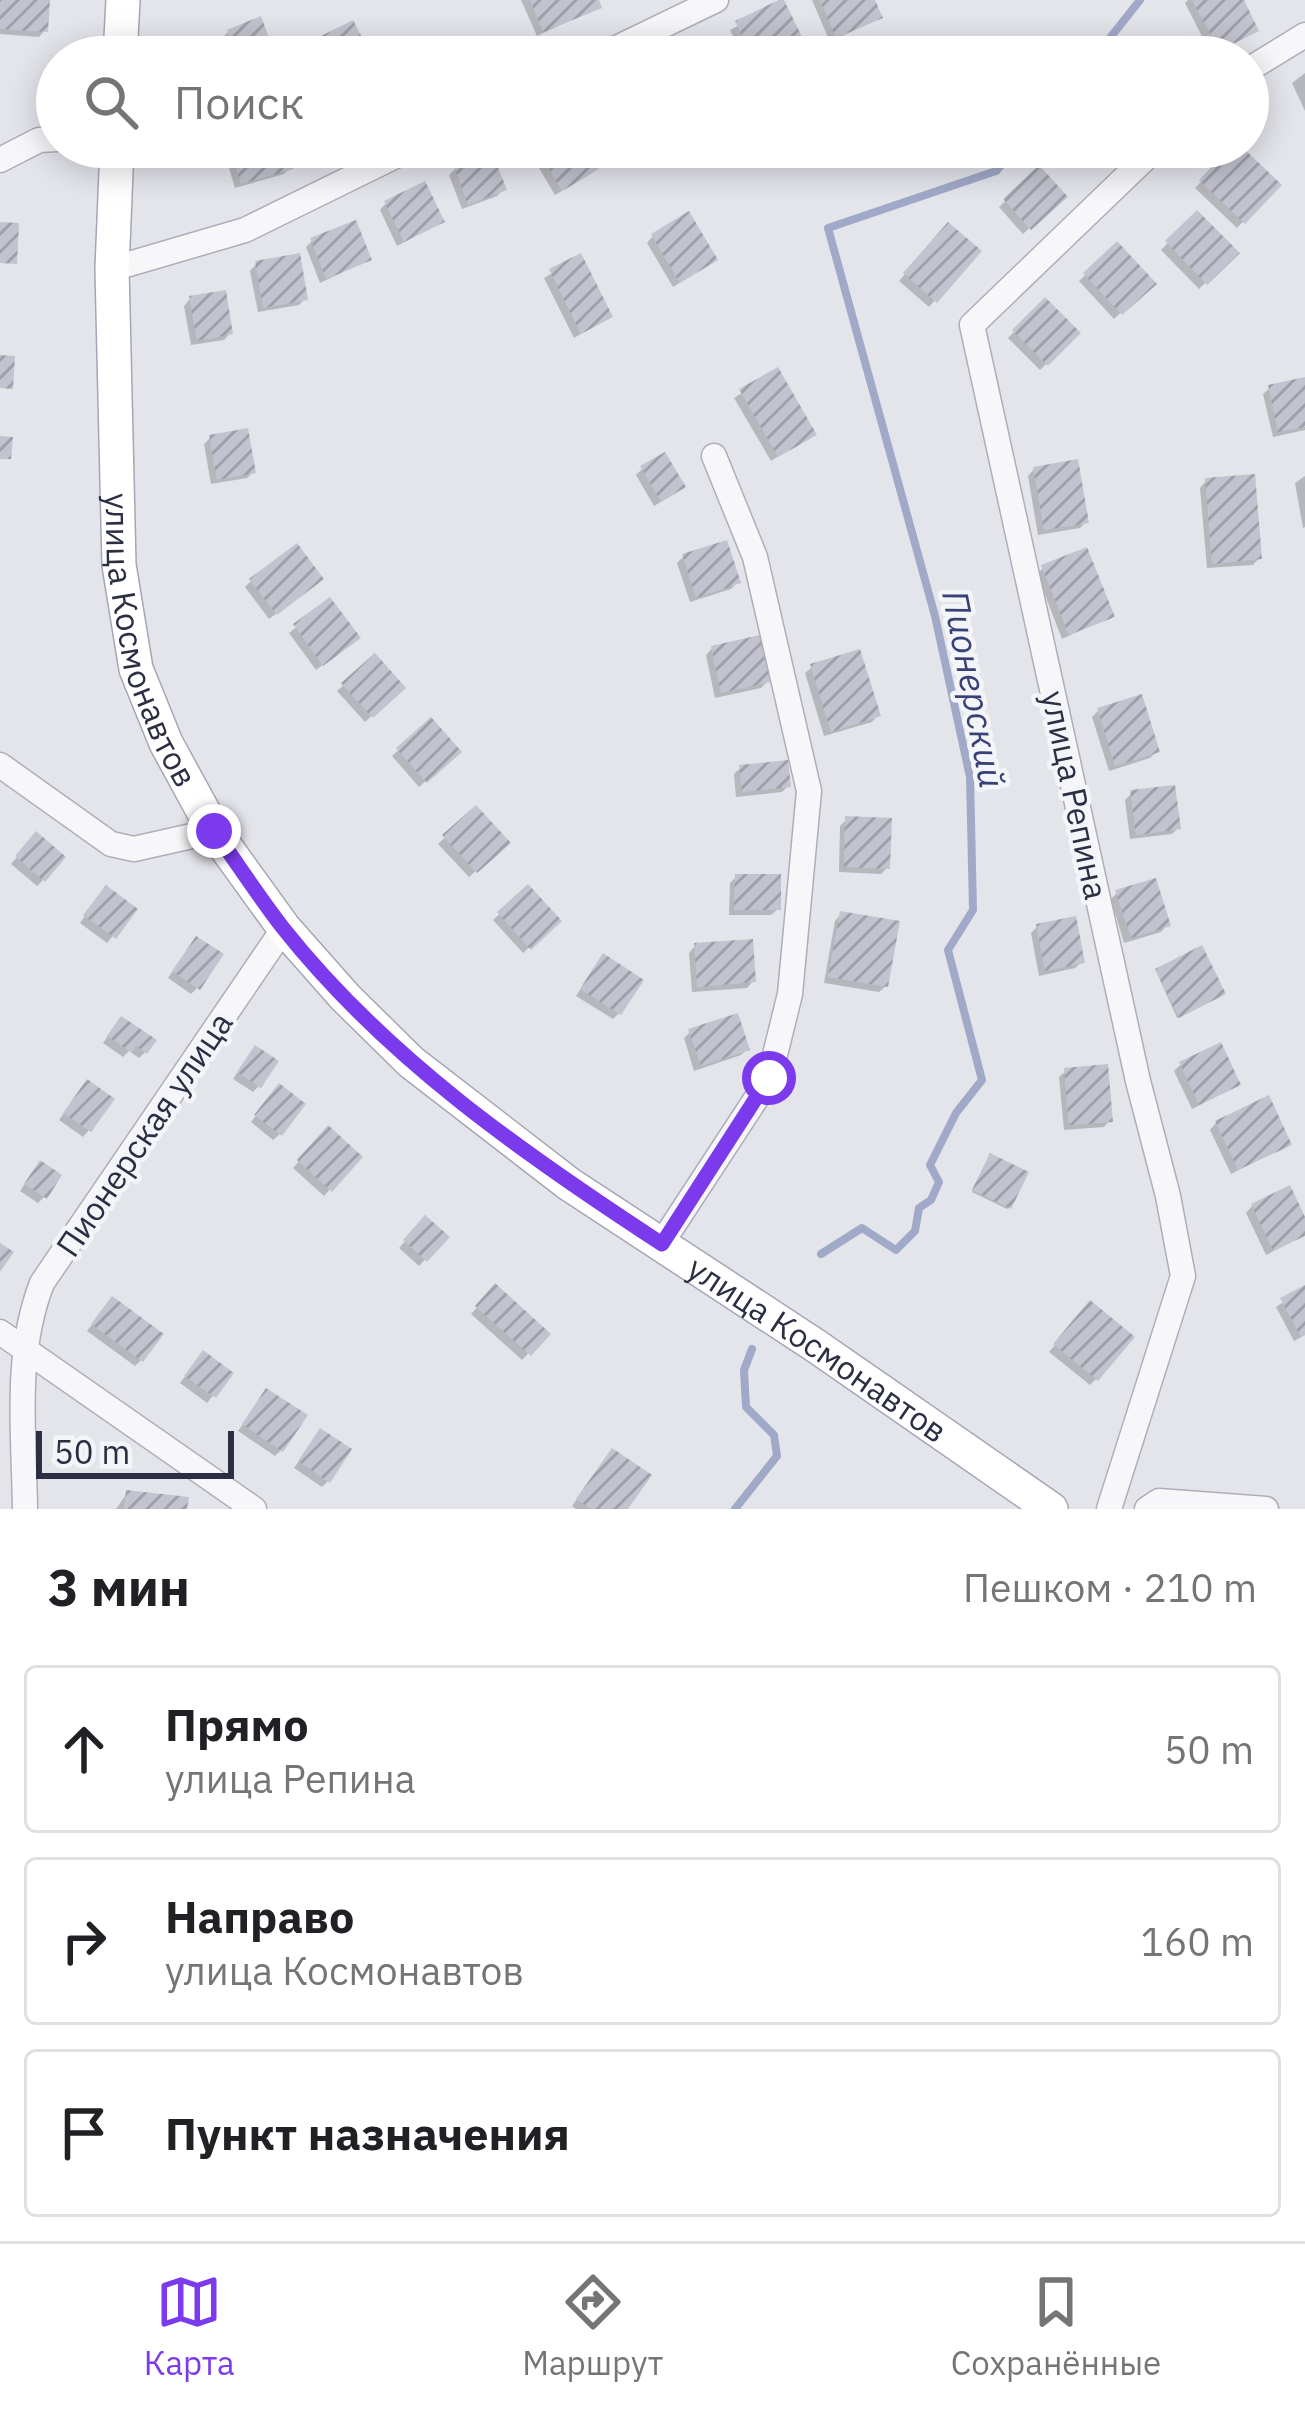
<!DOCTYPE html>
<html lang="ru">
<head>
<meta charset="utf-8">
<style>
  body { margin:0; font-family:"IBM Plex Sans",sans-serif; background:#f2f2f2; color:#202124 }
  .scale { position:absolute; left:36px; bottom:30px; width:198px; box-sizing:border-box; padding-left:12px; border:6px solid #2c2e43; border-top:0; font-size:33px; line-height:42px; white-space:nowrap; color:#2c2e43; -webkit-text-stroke:9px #f4f5f9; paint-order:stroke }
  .stop { position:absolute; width:36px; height:36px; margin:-27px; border:9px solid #7c3aed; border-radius:50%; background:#fff }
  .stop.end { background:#7c3aed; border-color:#fff; box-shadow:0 3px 12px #0008 }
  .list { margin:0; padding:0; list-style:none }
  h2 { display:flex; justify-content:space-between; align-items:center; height:156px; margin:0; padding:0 48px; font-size:51px }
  h2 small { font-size:39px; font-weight:400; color:#757577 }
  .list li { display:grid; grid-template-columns:78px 1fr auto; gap:36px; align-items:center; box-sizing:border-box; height:168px; margin:0 24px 24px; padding:0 24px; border:3px solid #e0e0e0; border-radius:12px }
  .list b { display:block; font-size:45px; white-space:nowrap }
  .list p { margin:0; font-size:39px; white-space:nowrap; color:#757577 }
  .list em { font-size:39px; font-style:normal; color:#757577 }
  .icon { flex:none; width:66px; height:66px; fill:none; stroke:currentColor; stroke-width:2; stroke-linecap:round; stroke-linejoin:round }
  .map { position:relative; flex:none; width:1305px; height:1509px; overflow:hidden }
  .search { position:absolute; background:#fff; box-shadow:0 6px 30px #0003; left:36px; right:36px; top:36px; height:132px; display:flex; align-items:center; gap:30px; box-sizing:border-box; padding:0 42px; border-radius:66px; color:#757577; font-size:45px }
  .sheet { height:732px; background:#fff }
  nav { display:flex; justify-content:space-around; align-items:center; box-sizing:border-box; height:168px; border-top:3px solid #e0e0e0; background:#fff; font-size:33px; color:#757577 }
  nav a { display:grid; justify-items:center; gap:6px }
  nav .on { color:#7c3aed }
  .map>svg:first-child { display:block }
  .shadow { fill:#0003 }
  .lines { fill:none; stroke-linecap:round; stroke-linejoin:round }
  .stream { stroke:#a1a9c9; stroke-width:8 }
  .building { fill:url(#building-hatch) }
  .minor-casing { stroke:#adaeb9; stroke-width:27 }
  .major-casing { stroke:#a4a6b7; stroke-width:36 }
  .minor { stroke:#f7f7fa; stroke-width:24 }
  .major { stroke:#fff; stroke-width:33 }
  .route { stroke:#7c3aed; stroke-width:15 }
  .labels { text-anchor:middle; stroke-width:9; stroke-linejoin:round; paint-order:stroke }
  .street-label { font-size:33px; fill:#2c2e43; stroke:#f4f5f9 }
  .water-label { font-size:36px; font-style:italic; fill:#384176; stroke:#f4f5f9 }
</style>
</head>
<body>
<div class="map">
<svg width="1305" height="1509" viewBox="0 0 1305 1509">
  <defs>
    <pattern id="building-hatch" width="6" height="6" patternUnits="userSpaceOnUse" patternTransform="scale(3)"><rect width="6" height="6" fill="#c2c3ce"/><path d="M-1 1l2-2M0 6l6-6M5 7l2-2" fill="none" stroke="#9e9fa9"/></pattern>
  </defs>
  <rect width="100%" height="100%" fill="#e4e5eb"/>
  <g class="shadow">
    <path d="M0,0H47L45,30L39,37L0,34Z"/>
    <path d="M521,0H596L599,7L537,36Z"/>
    <path d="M812,0H872L879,18L830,42Z"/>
    <path d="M1188,0H1240L1256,31L1212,56L1185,3Z"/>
    <path d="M782,2L808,57H743L730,30Z"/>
    <path d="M228,32L273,57H230L222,38Z"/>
    <path d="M313,44L368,57H310L306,50Z"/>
    <path d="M1305,73V111L1292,83Z"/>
    <path d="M229,147H284L290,168L284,174L235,188L224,152Z"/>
    <path d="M536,147H581L589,175L555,195L530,153Z"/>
    <path d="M1234,147L1278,185L1237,228L1195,188Z"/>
    <path d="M455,169L503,190L497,196L462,209L449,175Z"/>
    <path d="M1039,170L1064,196L1023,234L999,207Z"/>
    <path d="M386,203L441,222L397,246L380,210Z"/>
    <path d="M1197,214L1235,253L1199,289L1161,250Z"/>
    <path d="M948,226L978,252L929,307L899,281Z"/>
    <path d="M653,236L715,260L673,287L647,243Z"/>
    <path d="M312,241L368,260L320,283L306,247Z"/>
    <path d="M1117,246L1152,284L1114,319L1079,281Z"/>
    <path d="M580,257L609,317L574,338L544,278Z"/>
    <path d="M256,264L305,299L299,305L258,312L250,271Z"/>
    <path d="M190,299L230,333L224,340L191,345L184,306Z"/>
    <path d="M1045,301L1077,333L1040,370L1008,338Z"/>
    <path d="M777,371L814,434L771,461L734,398Z"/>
    <path d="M1305,380V430L1273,437L1263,394L1270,388Z"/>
    <path d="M210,438L253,472L247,478L211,484L204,444Z"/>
    <path d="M642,469L676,493L654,506L636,475Z"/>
    <path d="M1034,469L1086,522L1080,528L1038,535L1028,476Z"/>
    <path d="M1305,476V527L1303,528L1295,483Z"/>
    <path d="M1206,481L1259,558L1253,565L1207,568L1200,488Z"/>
    <path d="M684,556L737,583L731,589L690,602L677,563Z"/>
    <path d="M1043,568L1111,616L1062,639L1037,574Z"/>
    <path d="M251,581L314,585L269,619L245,587Z"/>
    <path d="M330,601L351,644L316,670L289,633Z"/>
    <path d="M712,648L767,682L761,688L715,698L706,655Z"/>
    <path d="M375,657L402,688L365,722L337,691Z"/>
    <path d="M812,667L878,715L872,722L824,736L805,673Z"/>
    <path d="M1098,711L1157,751L1150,758L1109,771L1092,717Z"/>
    <path d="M431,721L458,752L419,787L392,756Z"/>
    <path d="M740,768L788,786L782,792L736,797L734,774Z"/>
    <path d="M1132,793L1178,828L1172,834L1130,839L1125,800Z"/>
    <path d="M476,809L507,843L469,877L438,844Z"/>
    <path d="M847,819L887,868L881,874L839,872L840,826Z"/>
    <path d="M36,835L43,880L37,886L11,864Z"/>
    <path d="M736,877L778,909L771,915H729L730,883Z"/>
    <path d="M528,888L558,921L523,953L493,920Z"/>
    <path d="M1117,893L1167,925L1161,932L1124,943L1111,899Z"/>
    <path d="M100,895L134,910L107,943L80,923Z"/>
    <path d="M841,914L886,986L879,992L824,983L835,921Z"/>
    <path d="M1037,927L1082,962L1075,968L1039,976L1031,933Z"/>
    <path d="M190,946L197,988L191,994L168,978Z"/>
    <path d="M695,946L753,981L747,988L692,992L689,953Z"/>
    <path d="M597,963L619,1013L613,1019L576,996Z"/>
    <path d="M1156,971L1220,996L1177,1018Z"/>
    <path d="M115,1026L145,1052L139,1058L129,1051L123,1057L103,1043Z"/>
    <path d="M690,1032L747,1049L741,1055L694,1071L684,1038Z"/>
    <path d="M249,1055L259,1086L253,1092L233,1079Z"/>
    <path d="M1180,1065L1238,1085L1192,1109L1174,1071Z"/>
    <path d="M1066,1071L1110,1120L1104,1127L1064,1130L1059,1077Z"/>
    <path d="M81,1089L89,1130L83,1137L59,1120Z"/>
    <path d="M273,1093L280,1134L273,1140L251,1122Z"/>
    <path d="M1216,1123L1289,1144L1231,1174L1210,1130Z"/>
    <path d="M328,1130L359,1157L324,1196L293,1168Z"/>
    <path d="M988,1158L1009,1207L1007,1209L972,1192Z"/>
    <path d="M34,1170L44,1197L38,1203L20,1191Z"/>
    <path d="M1252,1206L1305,1224V1235L1266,1255L1246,1213Z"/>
    <path d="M425,1219L446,1237L419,1266L399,1248Z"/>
    <path d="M495,1288L547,1334L522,1360L471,1314Z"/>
    <path d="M1305,1288V1335L1294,1341L1276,1307Z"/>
    <path d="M106,1306L141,1360L135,1366L87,1331Z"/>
    <path d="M1084,1310L1096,1379L1090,1385L1049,1352Z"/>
    <path d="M198,1360L230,1374L207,1403L180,1383Z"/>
    <path d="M261,1398L281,1450L275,1456L238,1431Z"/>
    <path d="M315,1438L328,1481L322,1487L294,1468Z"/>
    <path d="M606,1458L625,1509H576L572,1506Z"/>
    <path d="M127,1493L184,1509H116Z"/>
  </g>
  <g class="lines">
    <g class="stream">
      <path d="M1095,57L1140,0"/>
      <path d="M821,1254L862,1228L896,1250L915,1231L919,1208L931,1200L939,1182L930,1165L956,1113L982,1080L948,950L973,910L970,777L935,616L828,228L996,171L1017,147"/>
      <path d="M735,1509L777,1456L774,1435L746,1407L744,1370L752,1349"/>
    </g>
  </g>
  <g class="building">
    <path d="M0,0H50L48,32L0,29Z"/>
    <path d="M530,0H599L602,8L543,32Z"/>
    <path d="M779,0H784L812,57H752L735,21Z"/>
    <path d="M820,0H875L883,18L836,38Z"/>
    <path d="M1192,0H1244L1259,31L1219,51Z"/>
    <path d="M261,16L276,57H238L227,30Z"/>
    <path d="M353,20L372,57H319L311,41Z"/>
    <path d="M432,36L441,57H381Z"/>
    <path d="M230,147H287L294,169L241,184Z"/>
    <path d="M535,147H585L599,169L562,191Z"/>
    <path d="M1231,147H1242L1282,185L1245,224L1199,180Z"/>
    <path d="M492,152L507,190L468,205L454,166Z"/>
    <path d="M1039,165L1068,197L1031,230L1003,199Z"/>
    <path d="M425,181L445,222L404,242L384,201Z"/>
    <path d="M1197,210L1240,253L1207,285L1165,241Z"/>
    <path d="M689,211L718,260L680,283L651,234Z"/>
    <path d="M356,220L372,260L326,279L310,238Z"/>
    <path d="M0,222L19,223L17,264L0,263Z"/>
    <path d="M948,222L982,251L937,303L903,273Z"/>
    <path d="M1117,241L1157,284L1122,315L1083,273Z"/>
    <path d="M300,253L308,300L263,308L255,261Z"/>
    <path d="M581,253L613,317L581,334L549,269Z"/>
    <path d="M226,290L233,334L197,341L189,296Z"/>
    <path d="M1045,297L1081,333L1048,366L1012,330Z"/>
    <path d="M0,355L15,356L13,389L0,388Z"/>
    <path d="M778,367L817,435L778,457L739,389Z"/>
    <path d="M1305,377V427L1278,432L1268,385Z"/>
    <path d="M248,428L256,473L217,480L209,435Z"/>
    <path d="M0,436L13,437L11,459H0Z"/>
    <path d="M665,452L686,487L661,502L640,466Z"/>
    <path d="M1078,459L1089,523L1044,530L1033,467Z"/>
    <path d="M1255,474L1262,559L1212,564L1205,478Z"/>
    <path d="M727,540L741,583L696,598L682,554Z"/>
    <path d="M297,543L324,579L277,615L249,579Z"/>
    <path d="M1087,547L1115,617L1069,635L1041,565Z"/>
    <path d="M330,597L361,638L323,666L293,624Z"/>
    <path d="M760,635L770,682L721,693L711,646Z"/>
    <path d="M860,649L881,716L831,732L810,664Z"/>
    <path d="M375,653L406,688L373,718L341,683Z"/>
    <path d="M1142,694L1160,752L1115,766L1097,708Z"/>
    <path d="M431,717L462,752L427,783L396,748Z"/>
    <path d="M788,760L791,787L742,792L739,765Z"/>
    <path d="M1175,785L1181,829L1136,835L1130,790Z"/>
    <path d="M476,805L511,843L477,873L442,835Z"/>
    <path d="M845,816L892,818L890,869L844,867Z"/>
    <path d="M36,831L66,857L45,882L15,856Z"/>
    <path d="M735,874H781V910H734Z"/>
    <path d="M1156,878L1171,926L1131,938L1115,890Z"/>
    <path d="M528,884L562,921L531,950L497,912Z"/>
    <path d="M106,885L138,909L116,939L83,915Z"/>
    <path d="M840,911L900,921L888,987L828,977Z"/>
    <path d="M1076,916L1085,963L1045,971L1036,924Z"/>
    <path d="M196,936L224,954L200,990L172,971Z"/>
    <path d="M753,939L756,982L697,987L694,943Z"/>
    <path d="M1202,945L1226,994L1179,1018L1155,969Z"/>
    <path d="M603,953L644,980L621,1015L580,989Z"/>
    <path d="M738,1013L750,1050L701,1066L688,1029Z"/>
    <path d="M121,1016L157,1040L147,1054L136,1046L132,1053L107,1036Z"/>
    <path d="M1221,1042L1241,1085L1199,1105L1179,1062Z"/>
    <path d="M255,1045L279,1061L261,1088L237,1072Z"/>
    <path d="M1108,1064L1113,1122L1069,1125L1064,1068Z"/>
    <path d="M87,1079L115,1099L91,1132L63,1113Z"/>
    <path d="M279,1083L306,1104L282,1136L254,1115Z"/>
    <path d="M1269,1095L1292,1145L1238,1170L1215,1121Z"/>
    <path d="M328,1125L363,1157L332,1192L297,1160Z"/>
    <path d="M990,1153L1029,1172L1011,1209L972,1190Z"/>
    <path d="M40,1160L62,1175L47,1199L24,1184Z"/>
    <path d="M1290,1185L1305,1217V1236L1273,1251L1251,1204Z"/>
    <path d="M425,1215L450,1237L427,1262L403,1240Z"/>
    <path d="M0,1243L14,1252L0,1272Z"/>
    <path d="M495,1283L551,1334L531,1356L475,1306Z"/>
    <path d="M1305,1285V1335L1301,1337L1280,1298Z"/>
    <path d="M112,1296L164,1334L143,1362L91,1324Z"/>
    <path d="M1090,1300L1135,1337L1098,1381L1053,1344Z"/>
    <path d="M203,1350L234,1373L216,1398L184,1376Z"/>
    <path d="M266,1388L308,1415L283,1452L242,1424Z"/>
    <path d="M320,1428L352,1449L330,1483L298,1461Z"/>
    <path d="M612,1448L652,1475L628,1509H591L576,1499Z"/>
    <path d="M126,1490L189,1497L187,1509H124Z"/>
  </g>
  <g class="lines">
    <g class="minor-casing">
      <g id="minor">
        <path d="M598,57L716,0"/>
        <path d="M1248,70L1305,35"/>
        <path d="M0,160L39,140L57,139"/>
        <path d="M112,269L245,230L414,147"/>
        <path d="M0,765L111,844L134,849L214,831"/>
        <path d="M661,1244L769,1079L790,994L809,791L755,557L714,456"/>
        <path d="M0,1332L254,1509"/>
        <path d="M25,1509C24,1433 14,1355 42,1283L284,928"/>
        <path d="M1109,1509L1183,1276L1168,1196L1138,1081L972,325L1157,147"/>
        <path d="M1147,1509L1159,1501L1266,1509"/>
      </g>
    </g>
    <g class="major-casing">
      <g id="major">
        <path d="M120,57L123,0"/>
        <path id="s1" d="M117,147L112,269L119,565L136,669L166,743L214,831L284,928L345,997L411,1062L569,1184L816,1346L1051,1509"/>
      </g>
    </g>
    <use href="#minor" class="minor"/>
    <use href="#major" class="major"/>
  </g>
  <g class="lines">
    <path class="route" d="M214,831C237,863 259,897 283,928C386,1058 524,1154 662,1244L769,1078"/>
  </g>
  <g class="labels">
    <g class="street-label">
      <text dy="12" stroke="none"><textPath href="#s1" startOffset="498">улица Космонавтов</textPath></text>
      <text transform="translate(1075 795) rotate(78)" y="12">улица Репина</text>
      <text transform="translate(144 1134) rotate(-56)" y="12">Пионерская улица</text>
      <text dy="12" stroke="none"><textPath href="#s1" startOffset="1506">улица Космонавтов</textPath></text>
    </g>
    <g class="water-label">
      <text transform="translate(974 689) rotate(79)" y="13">Пионерский</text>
    </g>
  </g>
</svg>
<div class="scale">50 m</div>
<div class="stop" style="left:769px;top:1078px"></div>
<div class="stop end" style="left:214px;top:831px"></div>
<div class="search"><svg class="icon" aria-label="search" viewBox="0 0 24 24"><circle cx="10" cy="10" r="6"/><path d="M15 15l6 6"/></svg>Поиск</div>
</div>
<section class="sheet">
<h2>3 мин<small>Пешком · 210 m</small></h2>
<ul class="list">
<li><svg class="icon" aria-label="ahead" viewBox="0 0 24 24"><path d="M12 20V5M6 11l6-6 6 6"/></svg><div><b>Прямо</b><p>улица Репина</p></div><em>50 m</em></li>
<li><svg class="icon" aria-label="right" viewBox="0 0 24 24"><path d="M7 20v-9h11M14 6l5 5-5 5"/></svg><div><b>Направо</b><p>улица Космонавтов</p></div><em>160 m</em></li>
<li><svg class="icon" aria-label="arrive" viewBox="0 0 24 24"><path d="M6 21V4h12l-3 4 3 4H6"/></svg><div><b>Пункт назначения</b></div></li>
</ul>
</section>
<nav>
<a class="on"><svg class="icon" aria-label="map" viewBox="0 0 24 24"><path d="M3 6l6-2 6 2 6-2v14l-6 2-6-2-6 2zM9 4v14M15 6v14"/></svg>Карта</a>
<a><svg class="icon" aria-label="directions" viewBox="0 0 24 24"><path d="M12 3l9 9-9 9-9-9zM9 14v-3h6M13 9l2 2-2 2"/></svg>Маршрут</a>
<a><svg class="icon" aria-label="saved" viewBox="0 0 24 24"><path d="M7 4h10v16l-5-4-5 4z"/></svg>Сохранённые</a>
</nav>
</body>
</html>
